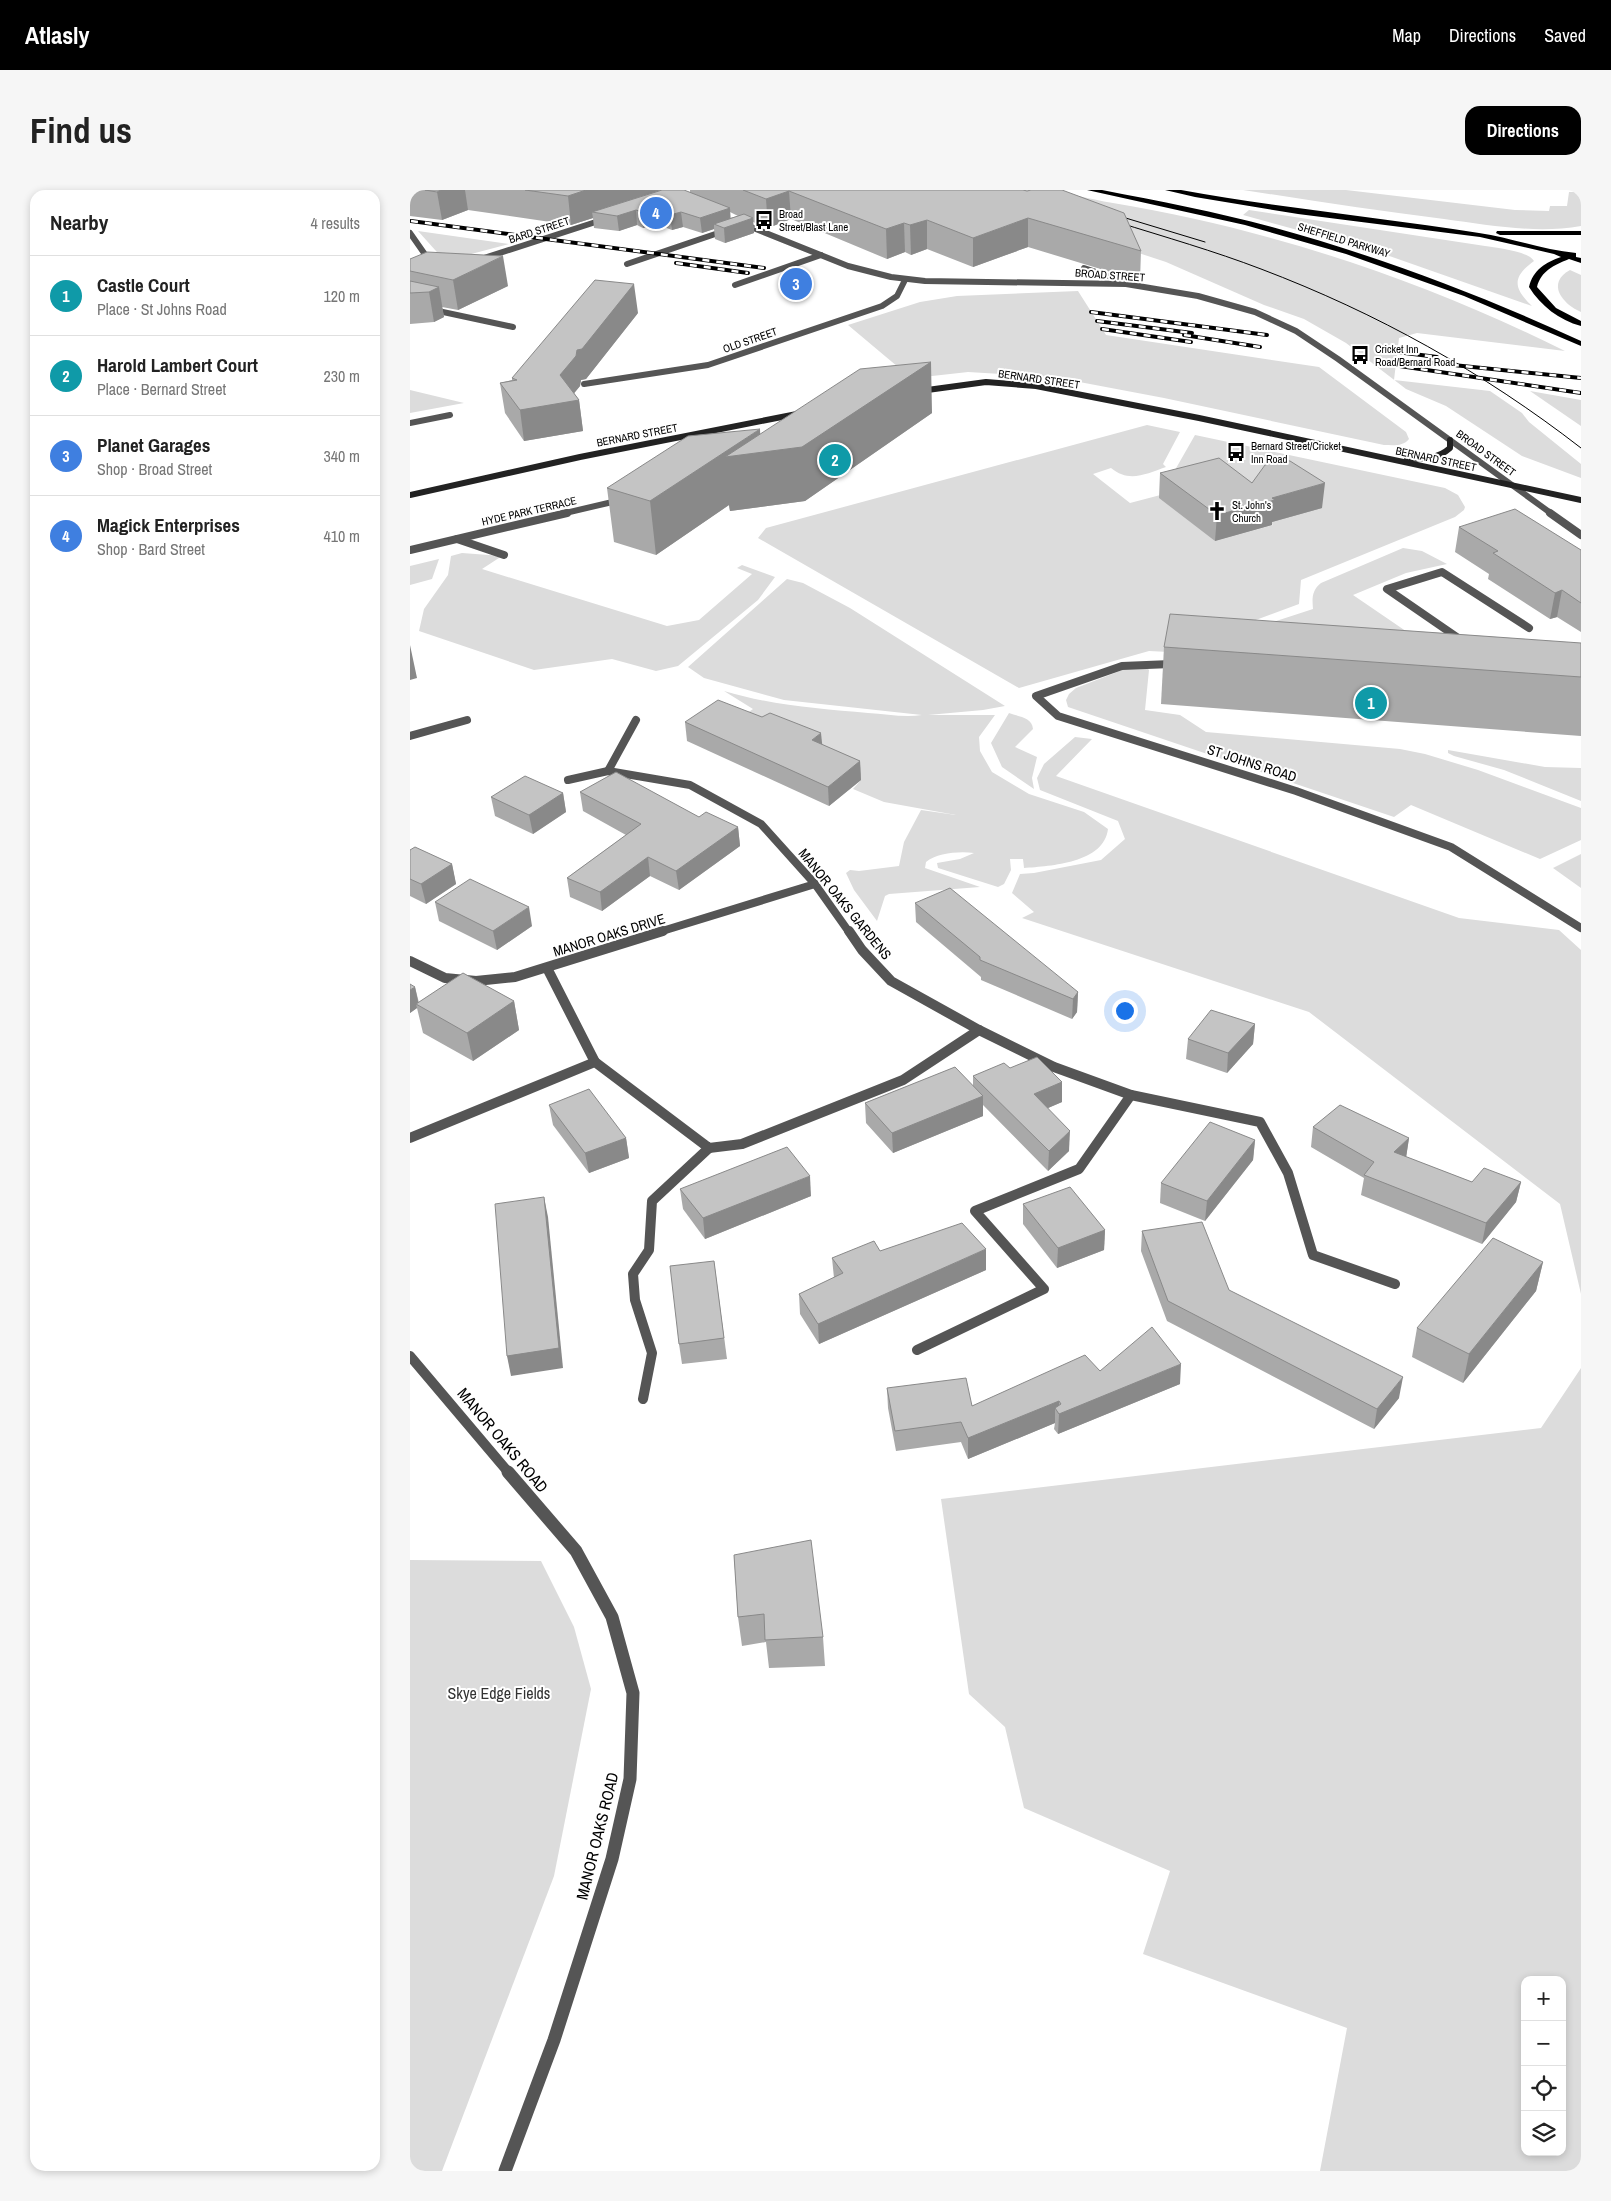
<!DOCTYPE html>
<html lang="en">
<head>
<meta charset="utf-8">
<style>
  body { margin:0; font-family:"Archivo Narrow",sans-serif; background:#f6f6f6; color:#222 }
  .controls { position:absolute; right:15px; bottom:15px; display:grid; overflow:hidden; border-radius:10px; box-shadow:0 2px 8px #0003 }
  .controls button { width:45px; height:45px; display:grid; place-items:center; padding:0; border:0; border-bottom:1px solid #e0e0e0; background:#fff; color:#222; font:25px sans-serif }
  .you { position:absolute; left:714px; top:820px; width:18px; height:18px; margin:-12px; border:4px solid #fff; border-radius:50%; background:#1a73e8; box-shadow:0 0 0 8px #1a73e833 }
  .badge { display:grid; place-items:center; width:32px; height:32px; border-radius:50%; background:#000; color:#fff; font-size:16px; font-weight:700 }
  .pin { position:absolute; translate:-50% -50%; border:2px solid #fff; box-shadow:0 1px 5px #0006 }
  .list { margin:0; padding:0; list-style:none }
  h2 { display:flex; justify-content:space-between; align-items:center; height:65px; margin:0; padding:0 20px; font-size:21px }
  h2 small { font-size:16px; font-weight:400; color:#767676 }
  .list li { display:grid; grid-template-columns:32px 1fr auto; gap:15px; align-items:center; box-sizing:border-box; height:80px; padding:0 20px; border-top:1px solid #e0e0e0 }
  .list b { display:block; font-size:19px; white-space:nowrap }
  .list p { margin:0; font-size:16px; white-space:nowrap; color:#767676 }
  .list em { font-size:16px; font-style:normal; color:#767676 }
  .icon { flex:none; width:28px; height:28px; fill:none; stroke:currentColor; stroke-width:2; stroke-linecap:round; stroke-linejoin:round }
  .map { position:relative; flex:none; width:1171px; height:1981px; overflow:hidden; border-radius:15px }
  header { display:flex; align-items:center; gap:30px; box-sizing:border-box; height:70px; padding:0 25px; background:#000; color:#fff }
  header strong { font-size:24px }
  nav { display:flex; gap:28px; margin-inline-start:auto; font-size:18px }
  .intro { display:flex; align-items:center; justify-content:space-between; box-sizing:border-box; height:120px; padding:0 30px }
  h1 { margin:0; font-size:35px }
  .button { padding:12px 22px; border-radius:15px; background:#000; color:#fff; font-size:18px; font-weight:700 }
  main { display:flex; gap:30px; padding:0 30px }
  aside { flex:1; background:#fff; border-radius:15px; box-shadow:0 2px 8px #0003 }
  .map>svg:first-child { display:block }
  .green { fill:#dcdcdc; fill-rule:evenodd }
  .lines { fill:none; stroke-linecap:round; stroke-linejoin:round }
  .service-far1 { stroke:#555; stroke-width:6 }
  .service { stroke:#555; stroke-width:8 }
  .minor-far3 { stroke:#555; stroke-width:6 }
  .minor-far2 { stroke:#555; stroke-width:8 }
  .minor-far1 { stroke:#555; stroke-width:10 }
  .minor { stroke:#555; stroke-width:13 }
  .tertiary-far1 { stroke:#555; stroke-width:6 }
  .tertiary { stroke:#555; stroke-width:8 }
  .secondary { stroke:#222; stroke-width:6 }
  .trunk { fill:#000; fill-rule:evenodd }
  .tram { stroke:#000; stroke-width:1 }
  .rail-casing { stroke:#000; stroke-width:4 }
  .rail { stroke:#fff; stroke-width:2.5; stroke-dasharray:7; stroke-linecap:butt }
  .wall { fill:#a9a9a9; fill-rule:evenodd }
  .shaded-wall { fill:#898989 }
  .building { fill:#c4c4c4; stroke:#898989 }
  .labels { text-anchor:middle; stroke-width:4; stroke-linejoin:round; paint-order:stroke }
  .far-poi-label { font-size:11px; fill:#000; stroke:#fff; text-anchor:start }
  .far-street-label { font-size:11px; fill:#000; stroke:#fff }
  .street-label { font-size:14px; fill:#000; stroke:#fff }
  .near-street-label { font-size:16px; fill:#000; stroke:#fff }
  .near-park-label { font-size:16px; fill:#333; stroke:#fff }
</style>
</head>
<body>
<header>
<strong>Atlasly</strong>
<nav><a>Map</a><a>Directions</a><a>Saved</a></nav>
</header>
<div class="intro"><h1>Find us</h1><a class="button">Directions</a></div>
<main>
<aside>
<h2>Nearby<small>4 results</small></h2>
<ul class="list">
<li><span class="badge" style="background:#0f9aa8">1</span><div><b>Castle Court</b><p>Place · St Johns Road</p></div><em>120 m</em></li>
<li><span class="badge" style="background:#0f9aa8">2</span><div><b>Harold Lambert Court</b><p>Place · Bernard Street</p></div><em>230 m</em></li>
<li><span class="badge" style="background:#3f7fe0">3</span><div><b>Planet Garages</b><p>Shop · Broad Street</p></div><em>340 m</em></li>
<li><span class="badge" style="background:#3f7fe0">4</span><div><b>Magick Enterprises</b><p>Shop · Bard Street</p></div><em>410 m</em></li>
</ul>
</aside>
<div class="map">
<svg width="1171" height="1981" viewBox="0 0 1171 1981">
  <rect width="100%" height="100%" fill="#fff"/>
  <g class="green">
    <path d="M537,0C568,0 601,0 632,0C655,2 679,9 703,13C860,39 1012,90 1155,161L1007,143L989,148L984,190L1080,201L1112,223L1119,232L1171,274V288L1112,266L1036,216L996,199L936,153L894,129L854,115L756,72Z"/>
    <path d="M833,0H936L1105,20L1139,21L1140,16H1157L1159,2H1171V36C1126,44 1079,35 1034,29C967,21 900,10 833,0Z"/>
    <path d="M839,20L1075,56C1087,58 1118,61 1124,71C1102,87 1103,98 1122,116L968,62L833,25Z"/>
    <path d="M8,41L99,54L35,71Z"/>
    <path d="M1160,80L1171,85V122C1152,114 1136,93 1160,80Z"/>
    <path d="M668,101L696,145L909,177L996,242L999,249C993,257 982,255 974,255L754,208L643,187L558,182L513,187L488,177L438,135L510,112L547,106Z"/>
    <path d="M0,200L54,213L0,223Z"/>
    <path d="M1120,201L1171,210V236Z"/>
    <path d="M737,235L770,242L753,274L756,277C736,284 719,293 701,278L683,284L720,313L758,303L805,351L863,335L845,322L853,300L765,280L785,245L1035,298L1048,305L1055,317L1054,320L1045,327L891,390L889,414L759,462L739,461L609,498L348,348L356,338Z"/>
    <path d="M993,358L1012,361L1037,374L996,383L943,405L1028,463L832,442L903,419C902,408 902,400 911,393Z"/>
    <path d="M52,363L92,366L72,379L257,436L289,430L342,384L327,378L332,375L365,387L348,410L268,476L246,481L202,469L124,480L9,441L14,419L38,385L41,366Z"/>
    <path d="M29,369L22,389L0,395V376Z"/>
    <path d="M377,389L393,393L440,418L595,516L573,520L518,525H585L569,547L570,561L582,582L619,604L674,622L698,639C694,673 641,676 614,678L613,669H600L601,680L594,694L588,697L528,678L527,673L550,669L564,663C549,661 527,663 516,672L515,678L570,697L479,704L475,706L467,731L444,700L436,683L440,680L449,681L489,676L494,652L511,620L546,625L474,612L443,599L451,590L323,533L343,519L314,501C360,515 411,519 458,523C476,524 495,528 512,525L374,510L294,488L278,477Z"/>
    <path d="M737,478L739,480L735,520L770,525L796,542L990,559L1015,564L1068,580L1171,618V650L1130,669L1001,615L984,627L658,517L656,510L659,504L666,498L715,479Z"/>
    <path d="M599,523C609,527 622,527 623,539L605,557L627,567L622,588L624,599L592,577L581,553Z"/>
    <path d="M665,547L682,549L646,586L1049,728L1149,740L1171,760V1104L1150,1014L899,822L612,728L624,722L602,703L610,684L624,683L691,670L715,649L708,631L630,600L627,588L634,574Z"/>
    <path d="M1038,560L1135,577L1171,578V611L1094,580L1044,566L1038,563Z"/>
    <path d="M1171,664V698L1143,678Z"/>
    <path d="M1171,1178V1981H910L937,1838L733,1764L760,1681L614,1618L595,1537L559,1504L531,1309L1131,1238ZM1115,1790H1152V1962H1115Z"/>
    <path d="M0,1370L131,1371L164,1437L181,1499L144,1686L32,1981H0Z"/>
  </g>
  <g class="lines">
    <g class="service-far1">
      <path d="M217,74L317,40"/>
      <path d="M325,95L411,65"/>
    </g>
    <g class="service">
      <path d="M47,349L94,365"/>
      <path d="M1054,452L977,399L1032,382L1119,438"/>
    </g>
    <g class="minor-far3">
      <path d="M0,43L21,73"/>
      <path d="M71,69L195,29"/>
      <path d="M674,78L726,95"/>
      <path d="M0,115L103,137"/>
      <path d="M174,194L298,175L472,116L487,106L495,90"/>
      <path d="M0,233L40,225"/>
      <path d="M151,324L211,310"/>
    </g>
    <g class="minor-far2">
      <path d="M0,360L157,323"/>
      <path d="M761,474L712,476L626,506L648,526L886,601L1041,657L1171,738"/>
      <path d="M0,546L57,530"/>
      <path d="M198,581L226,530"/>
      <path d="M158,590L198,581L280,595L351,634L405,694L439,742"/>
      <path d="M249,742L405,694"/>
    </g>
    <g class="minor-far1">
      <path d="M439,741L452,760L481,791L569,840L644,877L721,905L850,932L878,983L903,1065L985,1094"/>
      <path d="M0,771L35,788L66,791L105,787L253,741"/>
      <path d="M137,778L185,872"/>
      <path d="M0,948L185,872L299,958L332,954L493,890L569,840"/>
      <path d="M507,1160L634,1099L565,1021L669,979L721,905"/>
      <path d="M0,1166L99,1283"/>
      <path d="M233,1209L242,1163L225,1110L223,1084L239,1060L242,1011L299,958"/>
    </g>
    <path class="minor" d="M95,1981L144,1850L202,1669L220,1589L223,1503L202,1427L166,1361L98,1282"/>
    <path class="tertiary-far1" d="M331,33L438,76L481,87L515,91L716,94L788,106L845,122L886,141L928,169L1142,324"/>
    <path class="tertiary" d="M1140,323L1171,345"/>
    <g class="secondary">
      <path d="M510,201L576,192L626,196L789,228L1171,310"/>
      <path d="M997,269C1013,269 1028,269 1040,258V250"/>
      <path d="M0,305L170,267L392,223"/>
    </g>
    <g class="trunk">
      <path d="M677,0H692C749,11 806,22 862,37C968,66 1071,105 1171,151V156L1054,106L936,64L835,35Z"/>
      <path d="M755,0H771C870,18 970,27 1069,43C1102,48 1134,60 1166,63V67L1171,68V73L1159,69C1144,75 1131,81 1127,97L1146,118L1171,131V136C1149,130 1131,116 1119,97C1123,80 1136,72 1151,67L1144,64L1070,47L888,24L785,7Z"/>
      <path d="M1087,41H1171V45H1090L1086,43Z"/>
    </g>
    <g class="tram">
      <path d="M709,26L795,52"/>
      <path d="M707,32C755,47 804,61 851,79C967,123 1073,182 1171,258"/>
    </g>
    <g class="rail-casing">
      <g id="rail">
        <path d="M1,31L354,78"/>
        <path d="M266,73L338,83"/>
        <path d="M681,122L857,145"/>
        <path d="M687,131L782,143"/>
        <path d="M692,139L781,152"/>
        <path d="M774,145L850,157"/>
        <path d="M987,162L1027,167"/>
        <path d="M1014,172L1171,188"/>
        <path d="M983,175L1171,203"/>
      </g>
    </g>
    <use href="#rail" class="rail"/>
  </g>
  <g class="wall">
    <path d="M0,0H251L280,2V0H613L731,61L730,91L618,57L563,77L517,59L501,65L495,62L477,69L381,29L358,38L343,32L344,43L315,53L305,49L304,39L292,43L273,37L262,40L246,34L233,38L227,35L209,41L184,38L183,28L161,35L58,20L32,30L0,26ZM320,22L328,26L320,28Z"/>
    <path d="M0,69L98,96L48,120L32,117L34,127L24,132L0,134Z"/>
    <path d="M228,123L176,189L171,190L170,196L164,203L169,210L173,241L114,251L95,223L90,193L102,190V188Z"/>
    <path d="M522,223L395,311L320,321L319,315L246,365L204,352L197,298L350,244Z"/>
    <path d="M750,283L842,293L912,318L862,332V335L805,351L749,308Z"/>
    <path d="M1049,337L1171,360V442L1147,427L1140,429L1078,389L1079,384L1045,362Z"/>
    <path d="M1171,453V546L751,514L754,457Z"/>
    <path d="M275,532L412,555L450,571L451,590L419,616L277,551Z"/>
    <path d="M170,602L289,627L328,637L330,656L269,700L240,686L192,721L160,707L157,688L216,645L173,621Z"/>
    <path d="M153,603L156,622L123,644L85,626L81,607Z"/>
    <path d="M0,660L42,674L46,694L16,714L0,706Z"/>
    <path d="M25,712L122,736L87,760L29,731Z"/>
    <path d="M505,713L668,802L667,822L662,829L571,790V787L506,732Z"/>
    <path d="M5,797L9,813L104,811L109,840L63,871L13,843L7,818L0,823Z"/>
    <path d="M845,834L843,854L817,883L776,869L778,849Z"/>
    <path d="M600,878L652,892V912L638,918L659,961L638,981L573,915V926L483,963L456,933L455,913L563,896V886Z"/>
    <path d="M139,915L216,948L219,968L179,983L143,935Z"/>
    <path d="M903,937L999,948L996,967L1062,992H1111L1106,1012L1072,1054L951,1005L954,988L901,957Z"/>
    <path d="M845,950L843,970L795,1031L750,1013L751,993Z"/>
    <path d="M270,999L401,1006L295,1049L273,1019Z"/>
    <path d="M613,1014L695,1040L694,1060L647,1078L613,1034Z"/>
    <path d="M732,1041L819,1100L989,1208L964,1239L757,1131L731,1061Z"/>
    <path d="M470,1061L576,1080L409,1154L390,1124L389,1104L424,1088L422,1068Z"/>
    <path d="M304,1071L317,1169L272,1174L269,1154Z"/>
    <path d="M1133,1072L1126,1101L1053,1193L1002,1167L1007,1138Z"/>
    <path d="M690,1181L770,1194L648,1244L644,1239L645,1233L558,1269L551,1252L486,1261L478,1218L477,1198L562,1216Z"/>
    <path d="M324,1365L413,1447L415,1476L359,1478L356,1452L332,1456L328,1427Z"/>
  </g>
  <g class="shaded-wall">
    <path d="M31,0H55L58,20L32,30L27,2Z"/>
    <path d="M176,0H251L182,22L183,28L161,35L158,6Z"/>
    <path d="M379,1L381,29L358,38L356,9Z"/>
    <path d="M244,18L246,34L233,38L232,22Z"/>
    <path d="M320,18L321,34H304V39L292,43L290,28Z"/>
    <path d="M226,20L227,35L209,41L207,26Z"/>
    <path d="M271,22L273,37L262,40L260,25Z"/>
    <path d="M343,28L344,43L315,53L314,38Z"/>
    <path d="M618,28V57L563,77V48Z"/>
    <path d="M517,30V59L501,65L500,35Z"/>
    <path d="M494,33L495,62L477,69L476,39Z"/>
    <path d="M93,66L98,96L48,120L43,90Z"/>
    <path d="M224,94L228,123L176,189L171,190L170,196L157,212L169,210L173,241L114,251L110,220L150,185L167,160Z"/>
    <path d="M29,97L34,127L24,132L19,102Z"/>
    <path d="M521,172L522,223L395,311L320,321L319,315L246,365L240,311L350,239L351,262Z"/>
    <path d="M915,293L912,318L862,332V335L805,351L807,325L862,308Z"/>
    <path d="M1152,400L1147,427L1140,429L1145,403Z"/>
    <path d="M0,455L7,488L0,490Z"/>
    <path d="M411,543L413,562L402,550Z"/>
    <path d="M450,571L451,590L419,616L418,597Z"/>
    <path d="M153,603L156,622L123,644L119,625Z"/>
    <path d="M328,637L330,656L269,700L266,681Z"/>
    <path d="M238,667L240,686L192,721L190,702Z"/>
    <path d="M42,674L46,694L16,714L11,694Z"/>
    <path d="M119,717L122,736L87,760L83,741Z"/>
    <path d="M5,797L9,816L6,814L7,818L0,823V800Z"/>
    <path d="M668,802L667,822L662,829L663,809Z"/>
    <path d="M104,811L109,840L63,871L57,843Z"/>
    <path d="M845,834L843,854L817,883L818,863Z"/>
    <path d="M652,892V912L624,924V904Z"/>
    <path d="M573,906V926L483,963L482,943Z"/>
    <path d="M660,941L659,961L638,981L639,961Z"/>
    <path d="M216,948L219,968L179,983L175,963Z"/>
    <path d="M999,948L996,968L984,962Z"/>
    <path d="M845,950L843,970L795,1031L797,1011Z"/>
    <path d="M400,986L401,1006L295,1049L293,1028Z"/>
    <path d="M1111,992L1106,1012L1072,1054L1076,1033Z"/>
    <path d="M134,1007L138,1027L153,1178L101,1186L97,1166Z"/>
    <path d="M695,1040L694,1060L647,1078L648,1058Z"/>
    <path d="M576,1059V1080L409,1154L408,1134Z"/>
    <path d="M1133,1072L1126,1101L1053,1193L1059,1164Z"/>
    <path d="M771,1174L770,1194L648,1244L649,1224L645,1218V1233L558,1269V1248L649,1211V1224Z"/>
    <path d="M993,1187L989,1208L964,1239L967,1219Z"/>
  </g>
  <g class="building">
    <path d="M15,0H31L27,2Z"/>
    <path d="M115,0H176L158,6Z"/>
    <path d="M252,0H274L320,18L290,28L271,22L260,25L244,18L232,22L226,20L207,26L182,22Z"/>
    <path d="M333,0H613L617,1L621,0H652L714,23L731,61L618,28L563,48L517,30L500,35L494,33L476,39L379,1L356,9Z"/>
    <path d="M334,24L343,28L314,38L304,34Z"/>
    <path d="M17,62L93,66L43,90L0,81V69Z"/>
    <path d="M185,90L224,94L172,159L167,160L166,166L150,185L169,210L110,220L90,193L107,190L102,188Z"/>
    <path d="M0,91L29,97L19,102L0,103Z"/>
    <path d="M521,172L392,257L315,267L450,179Z"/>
    <path d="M350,239L240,311L197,298L278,246Z"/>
    <path d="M809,268L842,293L855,275L873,270L880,271L915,293L862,308L865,310L807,325L750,283Z"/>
    <path d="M1105,319L1171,360V413L1152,400L1145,403L1083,363L1088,361L1049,337Z"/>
    <path d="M760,424L1171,453V487L754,457Z"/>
    <path d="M308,510L352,527L360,523L411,543L402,550L450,571L418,597L275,532Z"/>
    <path d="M206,582L289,627L296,622L328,637L266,681L238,667L190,702L157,688L231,634L170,602Z"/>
    <path d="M115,586L153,603L119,625L81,607Z"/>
    <path d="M5,657L42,674L11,694L0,689V660Z"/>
    <path d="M60,689L119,717L83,741L25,712Z"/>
    <path d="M540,698L668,802L663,809L570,770V767L505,713Z"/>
    <path d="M53,783L104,811L57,843L6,814Z"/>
    <path d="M0,794L5,797L0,800Z"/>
    <path d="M801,820L845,834L818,863L778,849Z"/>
    <path d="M627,867L652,892L624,904L660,941L639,961L563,886L594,873L600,878Z"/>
    <path d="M545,877L573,906L482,943L455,913Z"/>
    <path d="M179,899L216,948L175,963L139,915Z"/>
    <path d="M930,915L999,948L984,962L1062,992L1074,978L1111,992L1076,1033L954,985L964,972L903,937Z"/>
    <path d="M800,932L845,950L797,1011L751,993Z"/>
    <path d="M377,957L400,986L293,1028L270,999Z"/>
    <path d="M660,997L695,1040L648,1058L613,1014Z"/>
    <path d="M134,1007L149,1158L97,1166L85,1014Z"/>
    <path d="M792,1032L819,1100L993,1187L967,1219L758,1111L732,1041Z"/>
    <path d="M552,1033L576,1059L408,1134L389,1104L433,1083L422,1068L464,1051L470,1061Z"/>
    <path d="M1083,1048L1133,1072L1059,1164L1007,1138Z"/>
    <path d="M304,1071L314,1148L269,1154L260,1076Z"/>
    <path d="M742,1137L771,1174L649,1224L645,1218L651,1214L649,1211L558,1248L551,1232L485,1241L477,1198L556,1188L562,1216L675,1165L690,1181Z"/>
    <path d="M401,1350L413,1447L355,1450L354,1424L328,1427L324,1365Z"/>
  </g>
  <defs>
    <g id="bus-bare" transform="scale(1.5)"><path d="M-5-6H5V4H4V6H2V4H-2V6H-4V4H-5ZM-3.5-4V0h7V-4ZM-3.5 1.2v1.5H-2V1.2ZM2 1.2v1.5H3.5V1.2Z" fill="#000" stroke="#fff" stroke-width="2.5" paint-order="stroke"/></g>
    <g id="church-bare" transform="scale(1.5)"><path d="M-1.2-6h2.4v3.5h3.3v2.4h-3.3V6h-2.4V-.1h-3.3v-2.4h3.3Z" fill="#000" stroke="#fff" stroke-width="2.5" paint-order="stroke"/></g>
  </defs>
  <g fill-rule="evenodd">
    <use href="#bus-bare" x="354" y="30"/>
    <use href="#bus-bare" x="950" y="165"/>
    <use href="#bus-bare" x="826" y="262"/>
    <use href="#church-bare" x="807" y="321"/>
  </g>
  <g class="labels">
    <g class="far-poi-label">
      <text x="369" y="28">Broad<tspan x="369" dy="13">Street/Blast Lane</tspan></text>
      <text x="965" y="163">Cricket Inn<tspan x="965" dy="13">Road/Bernard Road</tspan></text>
      <text x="841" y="260">Bernard Street/Cricket<tspan x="841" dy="13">Inn Road</tspan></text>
      <text x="822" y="319">St. John's<tspan x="822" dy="13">Church</tspan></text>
    </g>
    <g class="far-street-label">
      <text transform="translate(129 40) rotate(-18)" y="4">BARD STREET</text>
      <text transform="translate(934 50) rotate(17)" y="4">SHEFFIELD PARKWAY</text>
      <text transform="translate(700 85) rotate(4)" y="4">BROAD STREET</text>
      <text transform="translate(340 150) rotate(-19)" y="4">OLD STREET</text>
      <text transform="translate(629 189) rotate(8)" y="4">BERNARD STREET</text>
      <text transform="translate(227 245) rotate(-11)" y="4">BERNARD STREET</text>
      <text transform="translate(1076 263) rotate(36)" y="4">BROAD STREET</text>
      <text transform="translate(1026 269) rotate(12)" y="4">BERNARD STREET</text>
      <text transform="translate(119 321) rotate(-13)" y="4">HYDE PARK TERRACE</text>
    </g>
    <g class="street-label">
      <text transform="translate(842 573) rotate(18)" y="5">ST JOHNS ROAD</text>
      <text transform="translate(435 714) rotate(51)" y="5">MANOR OAKS GARDENS</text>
      <text transform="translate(199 745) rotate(-17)" y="5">MANOR OAKS DRIVE</text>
    </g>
    <g class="near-street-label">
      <text transform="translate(93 1250) rotate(50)" y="6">MANOR OAKS ROAD</text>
      <text transform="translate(187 1646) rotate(-76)" y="6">MANOR OAKS ROAD</text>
    </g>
    <g class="near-park-label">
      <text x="89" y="1509">Skye Edge Fields</text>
    </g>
  </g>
</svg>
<div class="controls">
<button>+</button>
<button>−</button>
<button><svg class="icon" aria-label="locate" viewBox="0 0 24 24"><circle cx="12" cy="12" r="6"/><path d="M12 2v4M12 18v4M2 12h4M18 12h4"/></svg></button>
<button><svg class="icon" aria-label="layers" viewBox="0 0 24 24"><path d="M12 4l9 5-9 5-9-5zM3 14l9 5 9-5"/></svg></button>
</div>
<div class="you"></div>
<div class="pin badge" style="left:961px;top:513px;background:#0f9aa8">1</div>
<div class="pin badge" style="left:425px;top:270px;background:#0f9aa8">2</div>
<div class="pin badge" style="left:386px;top:94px;background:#3f7fe0">3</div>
<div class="pin badge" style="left:246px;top:23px;background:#3f7fe0">4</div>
</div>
</main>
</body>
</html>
